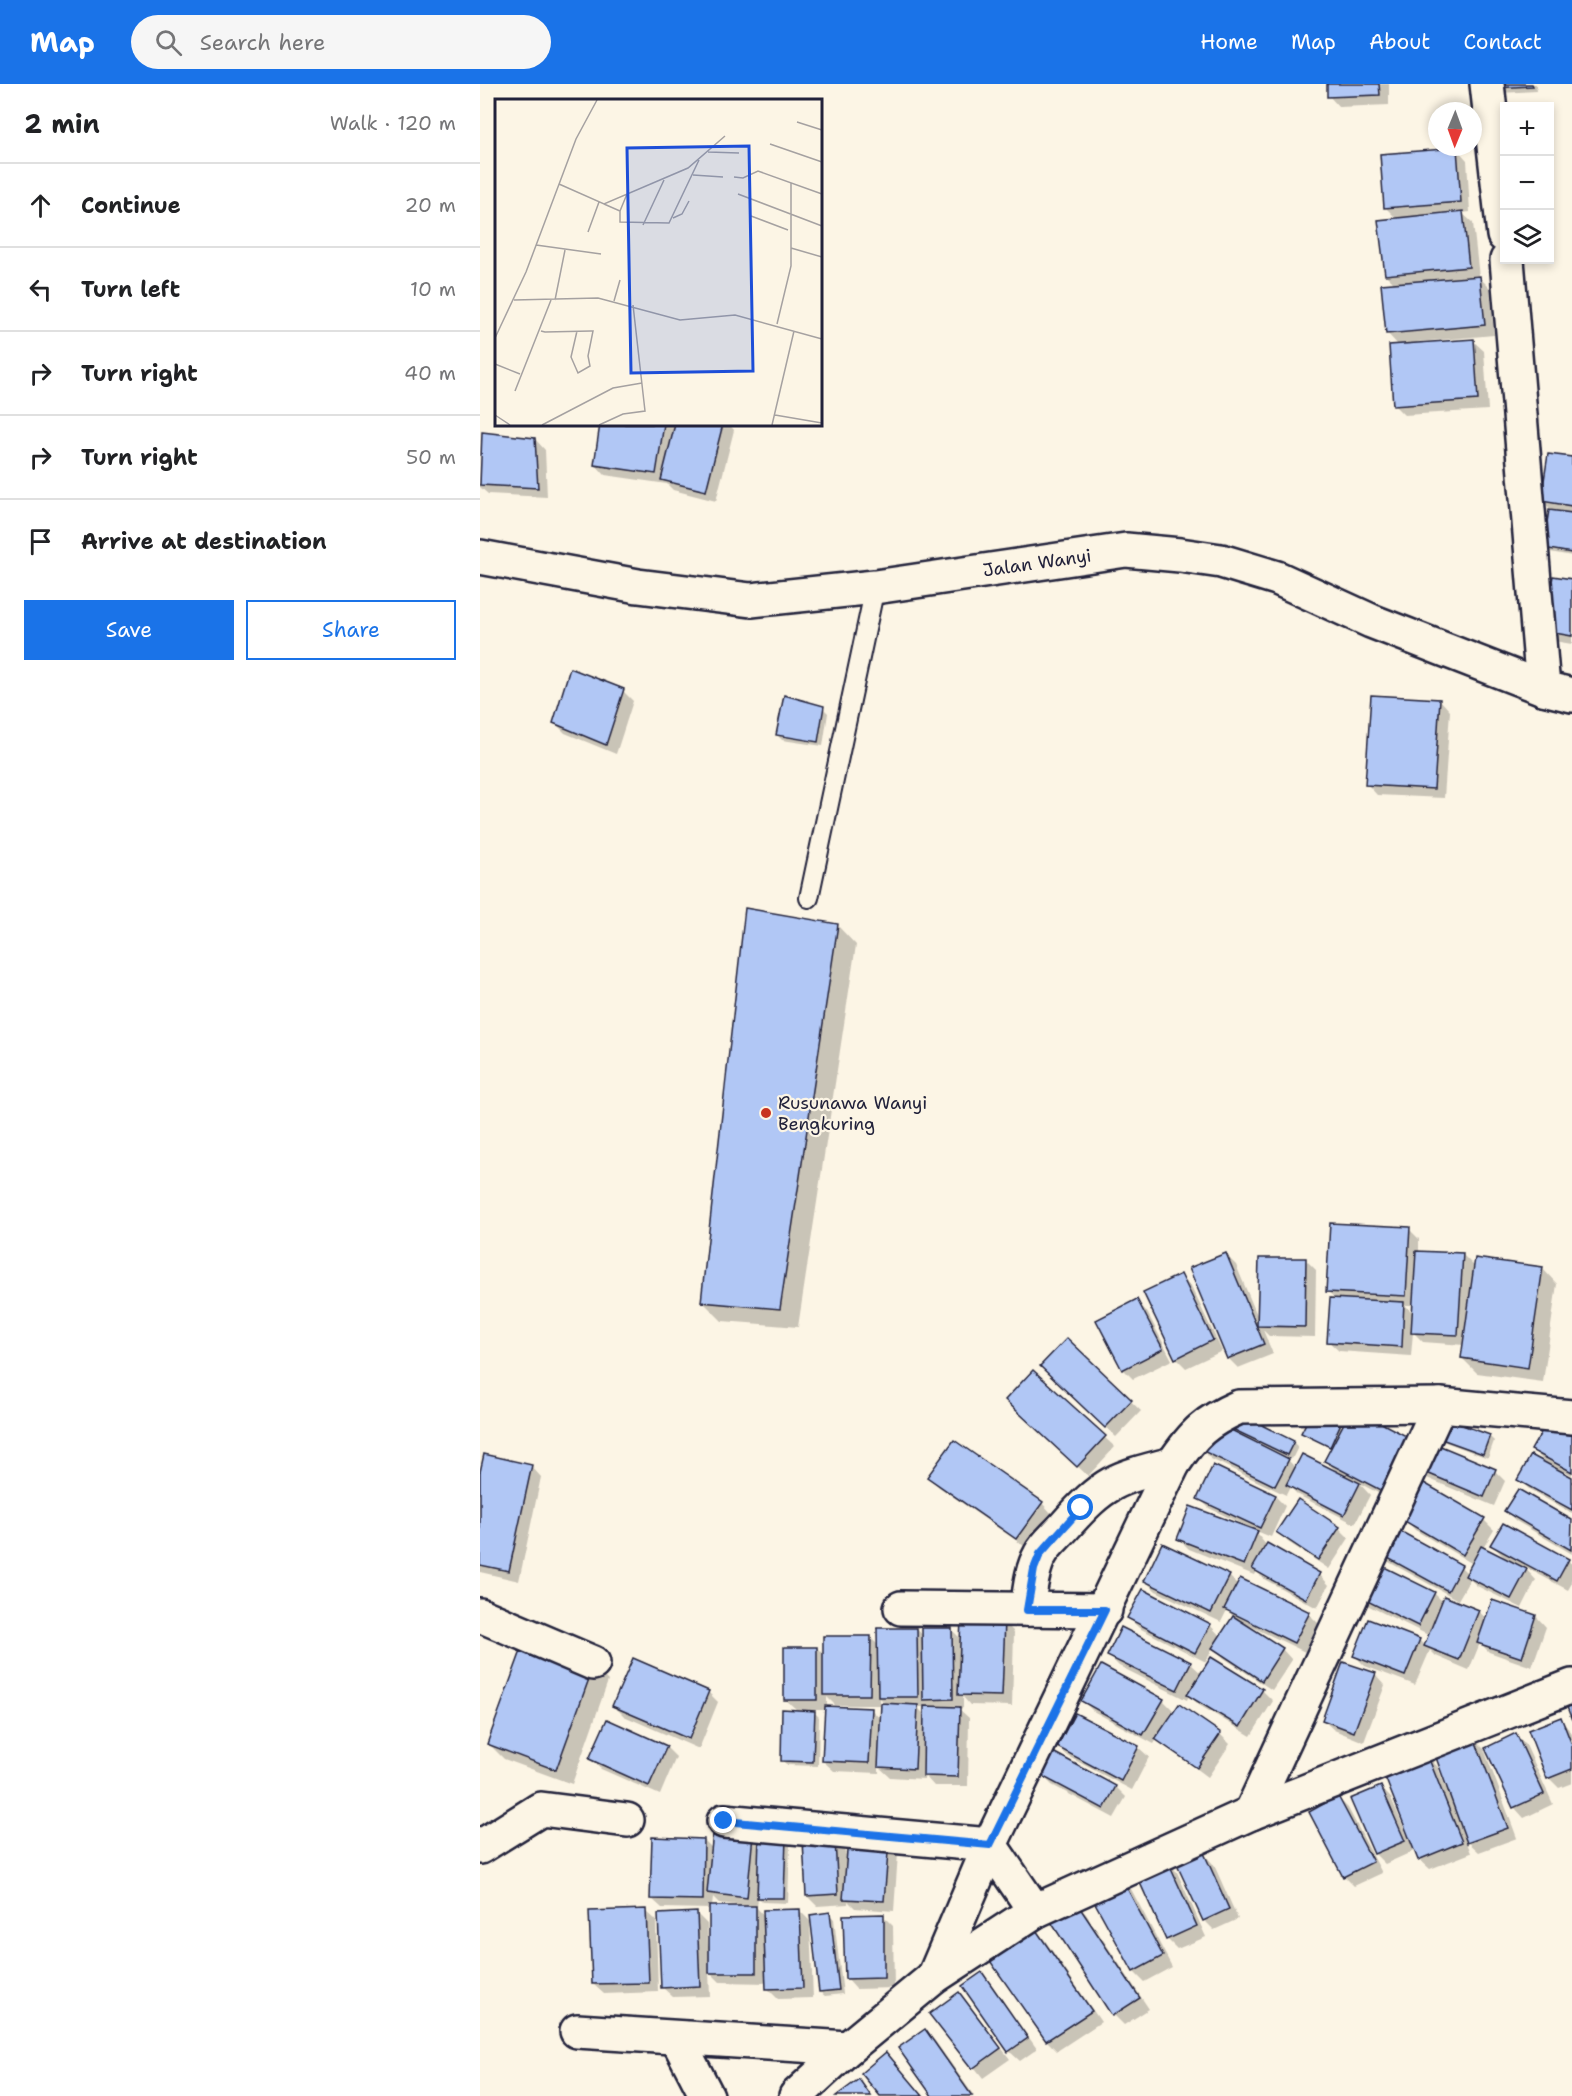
<!DOCTYPE html>
<html lang="en">
<head>
<meta charset="utf-8">
<style>
  body { margin:0; font-family:"Shantell Sans",sans-serif; background:#f6f6f6; color:#202124 }
  .controls { position:absolute; right:18px; top:18px; display:grid; overflow:hidden; border-radius:0px; box-shadow:0 3px 9px #0003 }
  .controls button { width:54px; height:54px; display:grid; place-items:center; padding:0; border:0; border-bottom:2px solid #e0e0e0; background:#fff; color:#202124; font:30px sans-serif }
  .compass { position:absolute; left:948px; top:18px; width:54px; height:54px; border-radius:50%; background:#fff; box-shadow:0 3px 9px #0003; rotate:181deg }
  .stop { position:absolute; width:18px; height:18px; margin:-14px; border:4px solid #1a73e8; border-radius:50%; background:#fff }
  .stop.end { background:#1a73e8; border-color:#fff; box-shadow:0 2px 6px #0008 }
  .list { margin:0; padding:0; list-style:none }
  h2 { display:flex; justify-content:space-between; align-items:center; height:78px; margin:0; padding:0 24px; font-size:26px }
  h2 small { font-size:20px; font-weight:400; color:#757577 }
  .list li { display:grid; grid-template-columns:39px 1fr auto; gap:18px; align-items:center; box-sizing:border-box; height:84px; padding:0 24px; border-top:2px solid #e0e0e0 }
  .list b { display:block; font-size:22px; white-space:nowrap }
  .list em { font-size:20px; font-style:normal; color:#757577 }
  .actions { display:flex; gap:12px; padding:18px 24px }
  .actions a { flex:1; padding:14px 0; border:2px solid #1a73e8; border-radius:0px; text-align:center; font-size:21px; color:#1a73e8 }
  .actions .main { background:#1a73e8; color:#fff }
  .icon { flex:none; width:33px; height:33px; fill:none; stroke:currentColor; stroke-width:2; stroke-linecap:round; stroke-linejoin:round }
  .map { position:relative; flex:none; width:1092px; height:2012px; overflow:hidden }
  header { display:flex; align-items:center; gap:36px; box-sizing:border-box; height:84px; padding:0 30px; background:#1a73e8; color:#fff }
  header strong { font-size:28px }
  nav { display:flex; gap:33px; margin-inline-start:auto; font-size:21px }
  .search { width:420px; height:54px; background:#f6f6f6; display:flex; align-items:center; gap:15px; box-sizing:border-box; padding:0 21px; border-radius:33px; color:#757577; font-size:22px }
  main { display:flex }
  aside { flex:1; background:#fff }
  .map>svg:first-child { display:block }
  .shadow { fill:#0003; fill-rule:evenodd }
  .building { fill:#b1c7f5; stroke:#22223b; stroke-width:1.5 }
  .lines { fill:none; stroke-linecap:round; stroke-linejoin:round }
  .lane-casing { stroke:#22223b; stroke-width:22 }
  .street-casing { stroke:#22223b; stroke-width:38 }
  .secondary-casing { stroke:#22223b; stroke-width:38 }
  .lane { stroke:#fcf5e5; stroke-width:18 }
  .street { stroke:#fcf5e5; stroke-width:33 }
  .secondary { stroke:#fcf5e5; stroke-width:33 }
  .route { stroke:#1a73e8; stroke-width:8 }
  .poi-dot { fill:#c8321e; stroke:#fcf5e5; stroke-width:2 }
  .labels { text-anchor:middle; stroke-width:4.5; stroke-linejoin:round; paint-order:stroke }
  .street-label { font-size:18px; fill:#22223b; stroke:#fcf5e5 }
  .poi-label { font-size:18px; fill:#22223b; stroke:#fcf5e5; text-anchor:start }
  .inset-road { fill:none; stroke:#a5a1a1; stroke-width:1.5 }
  .view { fill:#1d4ed8; fill-opacity:0.15; stroke:#1d4ed8; stroke-width:3 }
  .inset-edge { fill:none; stroke:#22223b; stroke-width:3 }
</style>
</head>
<body>
<header>
<strong>Map</strong>
<div class="search"><svg class="icon" aria-label="search" viewBox="0 0 24 24"><circle cx="10" cy="10" r="6"/><path d="M15 15l6 6"/></svg>Search here</div>
<nav><a>Home</a><a>Map</a><a>About</a><a>Contact</a></nav>
</header>
<main>
<aside>
<h2>2 min<small>Walk · 120 m</small></h2>
<ul class="list">
<li><svg class="icon" aria-label="ahead" viewBox="0 0 24 24"><path d="M12 20V5M6 11l6-6 6 6"/></svg><div><b>Continue</b></div><em>20 m</em></li>
<li><svg class="icon" aria-label="left" viewBox="0 0 24 24"><path d="M17 20v-9H6M10 6l-5 5 5 5"/></svg><div><b>Turn left</b></div><em>10 m</em></li>
<li><svg class="icon" aria-label="right" viewBox="0 0 24 24"><path d="M7 20v-9h11M14 6l5 5-5 5"/></svg><div><b>Turn right</b></div><em>40 m</em></li>
<li><svg class="icon" aria-label="right" viewBox="0 0 24 24"><path d="M7 20v-9h11M14 6l5 5-5 5"/></svg><div><b>Turn right</b></div><em>50 m</em></li>
<li><svg class="icon" aria-label="arrive" viewBox="0 0 24 24"><path d="M6 21V4h12l-3 4 3 4H6"/></svg><div><b>Arrive at destination</b></div></li>
</ul>
<div class="actions"><a class="main">Save</a><a>Share</a></div>
</aside>
<div class="map">
<svg width="1092" height="2012" viewBox="0 0 1092 2012">
  <rect width="100%" height="100%" fill="#fcf5e5"/>
  <filter id="ink" filterUnits="userSpaceOnUse"><feTurbulence type="fractalNoise" baseFrequency=".0167" numOctaves="2"/><feDisplacementMap in="SourceGraphic" scale="12" xChannelSelector="R" yChannelSelector="G"/><feConvolveMatrix kernelMatrix="1 2 1 2 8 2 1 2 1" color-interpolation-filters="sRGB"/></filter>
  <g filter="url(#ink)">
    <g class="shadow">
      <path d="M848,0H909V21L859,23L849,12Z"/>
      <path d="M1015,0H1056L1057,7L1020,9Z"/>
      <path d="M977,65L987,76L990,128L982,129L993,139L999,193L1010,204L1014,251L937,258L938,260L993,257L1004,267L1008,326L924,331L914,321L919,262L907,249L916,201L906,191L918,136L905,123Z"/>
      <path d="M121,340H249L254,346L236,417L193,406L187,400L125,391L115,380Z"/>
      <path d="M3,349L55,355L65,366L67,413L8,410L0,403Z"/>
      <path d="M1092,375V472L1070,468L1065,464L1074,428L1062,417Z"/>
      <path d="M1092,497V560L1074,557L1064,546Z"/>
      <path d="M143,607L153,617L136,670L85,649L75,639Z"/>
      <path d="M960,616L970,627L964,714L897,711L887,700Z"/>
      <path d="M343,624L348,629L343,662L302,656L297,651Z"/>
      <path d="M357,841L376,861L318,1243L242,1237L223,1218Z"/>
      <path d="M929,1145L939,1155V1168L983,1171L995,1183L1062,1184L1077,1200L1063,1298L997,1289L982,1274L984,1261L943,1258L933,1248L931,1272L859,1267L848,1257L856,1215L847,1207ZM925,1221H934V1230Z"/>
      <path d="M746,1171L756,1181L779,1236L826,1176L836,1186L835,1253L789,1252L783,1246L793,1270L758,1284L748,1274Z"/>
      <path d="M700,1192L711,1202L742,1267L706,1284L696,1274Z"/>
      <path d="M657,1217L667,1228L692,1276L653,1295L643,1285Z"/>
      <path d="M587,1256L661,1327L636,1353L572,1292Z"/>
      <path d="M553,1288L635,1363L608,1392L537,1326Z"/>
      <path d="M961,1335L1009,1352L1014,1357L1008,1374L960,1356Z"/>
      <path d="M860,1341L864,1344L934,1357L1015,1387L1025,1397L1014,1422L947,1394L936,1383L917,1419L879,1399L890,1411L875,1440L818,1411L810,1403L806,1411L731,1375L720,1364L756,1350L748,1342L813,1358L818,1363L812,1375L804,1372L816,1384L858,1389L846,1377L852,1365L823,1349Z"/>
      <path d="M1092,1347V1391L1084,1387L1083,1390L1092,1395V1430L1049,1405L1039,1395L1067,1380L1053,1366Z"/>
      <path d="M51,1382L61,1393L39,1497L0,1488V1395Z"/>
      <path d="M449,1393L562,1419L572,1430L547,1464L459,1403Z"/>
      <path d="M1038,1407L1092,1438V1470L1036,1437L1026,1427Z"/>
      <path d="M795,1412L805,1422L791,1453L774,1446L786,1461L839,1490L849,1501L837,1524L784,1495L776,1487L774,1491L709,1465L699,1455L767,1445L768,1443L729,1424L719,1414Z"/>
      <path d="M925,1435L1004,1436L1014,1446L1003,1464L1027,1476L1012,1461L1023,1441L1088,1477L1092,1480V1499L1088,1506L1043,1482L1056,1496L1042,1524L997,1502L990,1495L978,1516L907,1477L897,1467L981,1483L988,1490L993,1480L935,1446Z"/>
      <path d="M859,1444L869,1454L849,1485L808,1458L798,1447Z"/>
      <path d="M749,1492L758,1501L829,1530L839,1540L825,1568L764,1539L763,1541L802,1565L812,1576L792,1606L744,1574L733,1563L726,1578L659,1544L649,1534L730,1541L741,1553L754,1533L747,1526L741,1538L676,1507L665,1497Z"/>
      <path d="M954,1509L963,1518L998,1527L1007,1535L1013,1518L1056,1532L1066,1543L1052,1583L1009,1568L1000,1559L989,1586L956,1572L950,1566L935,1601L885,1582L875,1572L939,1556L945,1562L950,1552L887,1521L877,1511Z"/>
      <path d="M524,1538L534,1548L532,1622L490,1621L483,1613V1624L479,1625L489,1634L488,1702H454L445,1692L444,1695L410,1693L399,1683V1689L354,1687L343,1677L346,1626H332L339,1633L338,1682L307,1681L302,1676L318,1627L305,1615L337,1564L345,1572L390,1553L399,1562L437,1545L443,1552L472,1546L482,1556ZM347,1613L355,1621H402L401,1636L391,1625L347,1623ZM400,1614L407,1621H400ZM437,1623H445V1631Z"/>
      <path d="M629,1572L710,1579L722,1590L731,1575L783,1607L793,1617L771,1652L719,1621L709,1611L707,1616L639,1582Z"/>
      <path d="M113,1582L128,1597L92,1700L24,1675L9,1660Z"/>
      <path d="M895,1590L905,1601L884,1658L854,1646L843,1636Z"/>
      <path d="M228,1608L238,1618L219,1665L144,1632L134,1622Z"/>
      <path d="M683,1616L693,1626L688,1635L740,1650L750,1660L728,1693L677,1655L674,1660L613,1627L603,1617Z"/>
      <path d="M595,1631L658,1663L669,1673L652,1706L589,1673L578,1663Z"/>
      <path d="M1080,1635L1092,1649V1699L1079,1704L1069,1694Z"/>
      <path d="M1036,1651L1046,1661L1073,1720L1044,1734L1034,1723Z"/>
      <path d="M994,1655L1004,1665L1037,1754L999,1768L986,1756L991,1769L950,1785L939,1775L936,1766L905,1780L895,1770L872,1716L901,1704L911,1714L927,1751L929,1750L947,1672L957,1682L966,1704Z"/>
      <path d="M186,1663L196,1673L180,1711L121,1685L110,1675Z"/>
      <path d="M574,1670L636,1703L646,1713L634,1734L572,1701L562,1691Z"/>
      <path d="M858,1714L868,1724L902,1789L874,1802L864,1792Z"/>
      <path d="M273,1753L280,1760L305,1756L310,1761L308,1819L283,1818L278,1813L277,1824L285,1833L320,1827L332,1839L349,1830L354,1835L363,1910L345,1912L340,1908L333,1840H330L333,1914L298,1915L288,1905V1899L240,1898L229,1887L230,1912L193,1913L182,1903L217,1830L227,1840L228,1861L230,1860L231,1825L182,1824L171,1814L224,1756L233,1765ZM233,1813L239,1819L257,1821V1823H232Z"/>
      <path d="M369,1756L418,1769L414,1827L375,1824L368,1817V1820L337,1822L327,1812L355,1757L365,1768L368,1777Z"/>
      <path d="M724,1770L734,1781L758,1835L734,1846L724,1836Z"/>
      <path d="M687,1778L697,1788L726,1853L697,1865L687,1855Z"/>
      <path d="M640,1793L650,1803L692,1883L664,1898L654,1888L611,1809Z"/>
      <path d="M596,1820L606,1830L669,1925L644,1941L634,1931L571,1836Z"/>
      <path d="M165,1827L176,1837L178,1908L124,1910L113,1900Z"/>
      <path d="M403,1832L413,1842L414,1904L376,1905L366,1894Z"/>
      <path d="M554,1845L564,1855L621,1938L577,1967L567,1957L510,1874Z"/>
      <path d="M502,1890L512,1901L557,1965L540,1977L529,1967Z"/>
      <path d="M479,1910L530,1975L503,1994L452,1930Z"/>
      <path d="M444,1947L455,1957L494,2012H454Z"/>
    </g>
    <g class="building">
      <path d="M847,0H899L900,11L847,13Z"/>
      <path d="M1014,0H1052L1053,2L1014,4Z"/>
      <path d="M977,64L981,118L904,124L900,70Z"/>
      <path d="M983,127L989,183L905,191L898,136Z"/>
      <path d="M1000,192L1005,241L906,250L901,200Z"/>
      <path d="M994,255L998,316L913,322L909,261Z"/>
      <path d="M120,340H184L176,390L114,381Z"/>
      <path d="M195,340H243L226,407L181,396Z"/>
      <path d="M2,348L55,354L58,404L0,401Z"/>
      <path d="M1068,370L1092,373V422L1061,417Z"/>
      <path d="M1069,426L1092,429V469L1063,464Z"/>
      <path d="M1073,492L1092,495V552L1063,547Z"/>
      <path d="M90,584L144,605L126,661L73,639Z"/>
      <path d="M304,611L344,622L338,658L296,651Z"/>
      <path d="M891,611L960,615L954,705L885,701Z"/>
      <path d="M265,824L358,840L300,1225L221,1218Z"/>
      <path d="M850,1139L930,1143L926,1212L846,1208Z"/>
      <path d="M936,1167L983,1169L978,1251L931,1249Z"/>
      <path d="M746,1169L784,1260L747,1275L709,1184Z"/>
      <path d="M779,1174H826L825,1243L777,1242Z"/>
      <path d="M995,1174L1063,1183L1048,1284L981,1274Z"/>
      <path d="M701,1190L733,1256L695,1275L663,1208Z"/>
      <path d="M850,1214L924,1218L922,1263L847,1258Z"/>
      <path d="M657,1215L683,1265L642,1286L616,1236Z"/>
      <path d="M587,1254L652,1316L625,1344L560,1282Z"/>
      <path d="M553,1286L626,1352L597,1383L525,1316Z"/>
      <path d="M872,1324L934,1356L906,1409L844,1377Z"/>
      <path d="M833,1326L861,1339L850,1363L821,1349Z"/>
      <path d="M753,1327L814,1357L807,1371L746,1342Z"/>
      <path d="M960,1333L1010,1351L1003,1370L953,1352Z"/>
      <path d="M1070,1333L1092,1345V1388L1051,1366Z"/>
      <path d="M733,1337L809,1375L795,1402L719,1365Z"/>
      <path d="M474,1356L563,1418L536,1455L447,1393Z"/>
      <path d="M946,1356L1016,1385L1004,1413L935,1384Z"/>
      <path d="M4,1370L52,1381L29,1487L0,1481V1388Z"/>
      <path d="M822,1370L880,1399L864,1431L806,1401Z"/>
      <path d="M1051,1371L1092,1393V1426L1037,1396Z"/>
      <path d="M733,1381L796,1411L780,1444L717,1415Z"/>
      <path d="M944,1399L1005,1434L983,1471L923,1436Z"/>
      <path d="M1038,1405L1092,1436L1091,1466L1024,1427Z"/>
      <path d="M818,1415L860,1443L838,1476L796,1448Z"/>
      <path d="M710,1422L778,1447L764,1481L697,1455Z"/>
      <path d="M1023,1439L1089,1475L1077,1497L1010,1461Z"/>
      <path d="M909,1441L982,1481L968,1507L895,1467Z"/>
      <path d="M682,1459L750,1491L731,1529L664,1497Z"/>
      <path d="M787,1459L840,1489L826,1515L772,1485Z"/>
      <path d="M1001,1462L1047,1485L1031,1515L985,1492Z"/>
      <path d="M892,1477L955,1508L938,1542L875,1511Z"/>
      <path d="M760,1494L830,1528L814,1559L744,1525Z"/>
      <path d="M663,1505L731,1540L715,1569L647,1534Z"/>
      <path d="M964,1512L999,1526L979,1576L944,1562Z"/>
      <path d="M1012,1516L1056,1531L1042,1574L997,1559Z"/>
      <path d="M753,1532L803,1564L782,1597L732,1564Z"/>
      <path d="M481,1534L525,1536L522,1612L478,1611Z"/>
      <path d="M888,1535L940,1555L925,1592L873,1572Z"/>
      <path d="M641,1543L711,1578L697,1606L627,1572Z"/>
      <path d="M397,1544H437L438,1613H398Z"/>
      <path d="M442,1544H472L473,1615L443,1616Z"/>
      <path d="M343,1552H391L390,1611H343Z"/>
      <path d="M45,1556L114,1581L76,1686L7,1660Z"/>
      <rect x="304" y="1563" width="33" height="53"/>
      <path d="M731,1573L783,1605L760,1643L707,1611Z"/>
      <path d="M153,1574L229,1607L209,1655L132,1622Z"/>
      <path d="M863,1578L896,1589L874,1648L842,1636Z"/>
      <path d="M621,1581L684,1615L663,1651L601,1617Z"/>
      <path d="M401,1619L438,1621L435,1685L398,1683Z"/>
      <path d="M699,1620L741,1649L717,1684L675,1655Z"/>
      <path d="M1092,1621V1636L1087,1623Z"/>
      <path d="M345,1622L392,1624L389,1679L342,1677Z"/>
      <path d="M444,1622L480,1623L478,1693L443,1692Z"/>
      <path d="M302,1625L335,1627L333,1678L301,1677Z"/>
      <path d="M595,1629L659,1662L641,1697L577,1663Z"/>
      <path d="M1081,1633L1092,1661V1685L1067,1695L1048,1646Z"/>
      <path d="M127,1635L187,1662L169,1702L109,1675Z"/>
      <path d="M1036,1649L1064,1710L1033,1724L1005,1664Z"/>
      <path d="M994,1653L1028,1744L987,1759L954,1668Z"/>
      <path d="M573,1668L636,1702L624,1725L560,1691Z"/>
      <path d="M947,1670L982,1758L938,1776L903,1688Z"/>
      <path d="M901,1702L925,1757L894,1770L870,1715Z"/>
      <path d="M858,1712L893,1778L863,1793L829,1728Z"/>
      <path d="M233,1747L273,1751L267,1814L227,1809Z"/>
      <path d="M172,1753L224,1755L223,1816L170,1815Z"/>
      <path d="M279,1753L306,1754L304,1814H277Z"/>
      <path d="M368,1755L409,1757L404,1817L363,1815Z"/>
      <path d="M355,1756L358,1810L326,1812L323,1757Z"/>
      <path d="M724,1769L749,1825L723,1837L697,1781Z"/>
      <path d="M687,1776L717,1842L686,1856L656,1790Z"/>
      <path d="M640,1791L683,1872L653,1888L609,1808Z"/>
      <path d="M596,1818L660,1914L632,1932L569,1835Z"/>
      <rect x="229" y="1822" width="47" height="67"/>
      <path d="M166,1825L169,1899L112,1900L109,1827Z"/>
      <path d="M320,1825L323,1904L286,1905L283,1826Z"/>
      <path d="M217,1828L220,1902L181,1904L178,1830Z"/>
      <path d="M350,1828L359,1906L339,1908L330,1831Z"/>
      <path d="M404,1830V1894L365,1895L363,1831Z"/>
      <path d="M554,1843L612,1927L566,1957L508,1874Z"/>
      <path d="M502,1888L548,1954L528,1968L482,1902Z"/>
      <path d="M479,1908L521,1964L492,1985L449,1930Z"/>
      <path d="M445,1945L492,2012H452L418,1964Z"/>
      <path d="M406,1968L443,2012H400L381,1989Z"/>
      <path d="M379,1995L391,2012H356Z"/>
    </g>
    <g class="lines">
      <g class="lane-casing">
        <path id="lane" d="M329,814L395,503"/>
      </g>
      <g class="street-casing">
        <g id="street">
          <path d="M1007,0L1024,151"/>
          <path d="M1027,176L1063,604"/>
          <path d="M421,1524L625,1526"/>
          <path d="M547,1525C550,1508 551,1487 560,1471C565,1461 576,1452 584,1443C625,1397 634,1395 693,1380"/>
          <path d="M0,1531L113,1579"/>
          <path d="M771,1729L960,1321"/>
          <path d="M244,1737L510,1761"/>
          <path d="M510,1761L555,1827"/>
          <path d="M0,1763L61,1725L147,1736"/>
          <path d="M454,1893L510,1761L693,1380C714,1349 725,1338 759,1323L960,1321L1092,1333"/>
          <path d="M97,1947L368,1964"/>
          <path d="M198,1956L227,2012"/>
          <path d="M316,2012L368,1964L454,1893L555,1827L771,1729L1092,1602"/>
        </g>
      </g>
      <g class="secondary-casing">
        <path id="secondary" d="M0,473L158,502L271,516L395,503L646,466L700,471L741,477L797,494L891,537L1063,604L1092,611"/>
      </g>
      <use href="#lane" class="lane"/>
      <use href="#street" class="street"/>
      <use href="#secondary" class="secondary"/>
    </g>
  </g>
  <g class="lines" filter="url(#ink)">
    <path class="route" d="M244,1737L510,1761L625,1526H547L554,1485L560,1470L601,1424"/>
  </g>
  <circle class="poi-dot" cx="286" cy="1029" r="6"/>
  <g class="labels">
    <g class="street-label">
      <text transform="translate(557 479) rotate(-8)" y="6">Jalan Wanyi</text>
    </g>
    <g class="poi-label">
      <text x="298" y="1025">Rusunawa Wanyi<tspan x="298" dy="21">Bengkuring</tspan></text>
    </g>
  </g>
  <g transform="translate(15 15)">
    <rect width="327" height="327" fill="#fcf5e5"/>
    <path class="inset-road" d="M302,23L327,31M275,45L327,63M213,53L244,54M198,76L228,78M239,78L248,79L263,72L327,95M64,85L109,105L193,69L230,37M243,95L327,127M109,105L125,112V123L174,124L204,61M125,112L132,95M256,117L293,131M178,119L187,115L194,102M148,126L169,81M93,133L104,103M41,146L106,155M296,149L327,158M19,201L103,199L185,221L240,216L327,240M60,201L70,151M119,202L125,181M282,225L296,167V84M46,232L50,233L96,232H98L93,257L95,267L83,274L76,258L82,232M0,239L31,173L81,40L102,1M0,265L25,275M20,292L56,201M0,316L15,326M280,316L327,324M47,326L118,289L147,284M104,326L128,315L150,312L138,206M277,326L299,232"/>
    <path class="view" d="M254,47L258,272L136,274L132,49Z"/>
    <rect width="327" height="327" class="inset-edge"/>
  </g>
</svg>
<div class="controls">
<button>+</button>
<button>−</button>
<button><svg class="icon" aria-label="layers" viewBox="0 0 24 24"><path d="M12 4l9 5-9 5-9-5zM3 14l9 5 9-5"/></svg></button>
</div>
<svg class="compass" viewBox="-18 -18 36 36"><path d="M0-13l5 13h-10z" fill="#e53935"/><path d="M0 13l5-13h-10z" fill="#757577"/></svg>
<div class="stop" style="left:601px;top:1424px"></div>
<div class="stop end" style="left:244px;top:1737px"></div>
</div>
</main>
</body>
</html>
